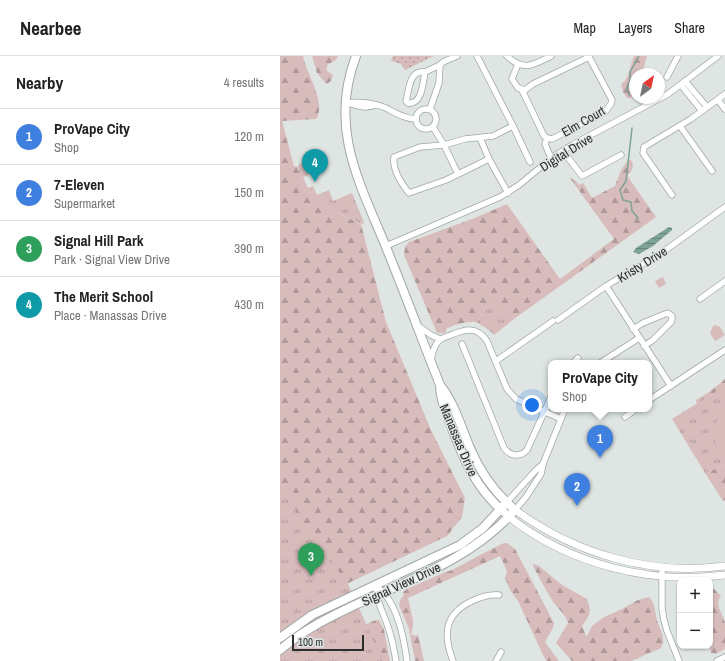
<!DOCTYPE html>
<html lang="en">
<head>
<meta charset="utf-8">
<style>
  body { margin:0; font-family:"Archivo Narrow",sans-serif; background:#f6f6f6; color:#222 }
  .controls { position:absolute; right:12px; bottom:12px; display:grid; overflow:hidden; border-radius:8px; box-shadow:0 1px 3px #0004 }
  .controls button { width:36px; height:36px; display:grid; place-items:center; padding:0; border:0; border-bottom:1px solid #e0e0e0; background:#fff; color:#222; font:20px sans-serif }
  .compass { position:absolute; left:349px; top:12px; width:36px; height:36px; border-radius:50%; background:#fff; box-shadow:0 1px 3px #0004; rotate:33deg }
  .scale { position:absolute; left:12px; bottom:10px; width:72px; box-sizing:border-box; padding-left:4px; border:2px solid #2c2e2d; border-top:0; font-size:11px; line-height:14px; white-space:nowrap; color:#2c2e2d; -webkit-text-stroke:3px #dee5e3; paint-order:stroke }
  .you { position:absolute; left:252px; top:349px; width:14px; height:14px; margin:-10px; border:3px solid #fff; border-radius:50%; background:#1a73e8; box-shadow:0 0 0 6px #1a73e833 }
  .badge { display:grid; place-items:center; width:26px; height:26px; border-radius:50%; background:#a3052b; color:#fff; font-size:13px; font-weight:700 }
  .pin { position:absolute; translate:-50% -33px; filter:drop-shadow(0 1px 2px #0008) }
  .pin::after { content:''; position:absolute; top:21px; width:14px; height:12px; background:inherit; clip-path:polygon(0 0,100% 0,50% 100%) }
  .popup { position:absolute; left:268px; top:304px; width:104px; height:52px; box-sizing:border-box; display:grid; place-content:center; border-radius:8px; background:#fff; filter:drop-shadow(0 1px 3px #0005); font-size:13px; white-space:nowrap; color:#767676 }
  .popup b { font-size:15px; color:#222 }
  .popup::after { content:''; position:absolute; left:50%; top:100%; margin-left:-8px; border:8px solid transparent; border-top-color:#fff }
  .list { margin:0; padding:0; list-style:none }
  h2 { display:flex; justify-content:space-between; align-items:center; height:52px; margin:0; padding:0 16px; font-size:17px }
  h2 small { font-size:13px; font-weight:400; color:#767676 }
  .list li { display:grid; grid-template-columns:26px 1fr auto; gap:12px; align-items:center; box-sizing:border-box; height:56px; padding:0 16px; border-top:1px solid #e0e0e0 }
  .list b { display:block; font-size:15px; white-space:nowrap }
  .list p { margin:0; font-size:13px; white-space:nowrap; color:#767676 }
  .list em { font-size:13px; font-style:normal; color:#767676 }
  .map { position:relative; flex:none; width:445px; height:605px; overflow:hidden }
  header { display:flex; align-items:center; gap:24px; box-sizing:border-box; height:56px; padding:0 20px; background:#fff; border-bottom:1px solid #e0e0e0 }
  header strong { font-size:19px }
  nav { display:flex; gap:22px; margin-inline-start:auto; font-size:14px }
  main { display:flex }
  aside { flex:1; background:#fff }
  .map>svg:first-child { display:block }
  .grass { fill:url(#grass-dots) }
  .forest { fill:url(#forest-firs) }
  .park { fill:url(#park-tufts) }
  .pitch { fill:#d8bcbc }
  .water { fill:url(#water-rules) }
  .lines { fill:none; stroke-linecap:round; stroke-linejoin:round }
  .stream { stroke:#7ca395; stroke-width:1.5 }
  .minor-casing { stroke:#a1a8a6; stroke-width:7 }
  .tertiary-casing { stroke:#a1a8a6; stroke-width:8 }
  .secondary-casing { stroke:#a1a8a6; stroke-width:10 }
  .minor { stroke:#fff; stroke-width:5.5 }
  .tertiary { stroke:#fff; stroke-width:7 }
  .secondary { stroke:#fff; stroke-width:8 }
  .labels { text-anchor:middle; stroke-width:3; stroke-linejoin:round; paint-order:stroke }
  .street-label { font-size:13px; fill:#2c2e2d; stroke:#dee5e3 }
</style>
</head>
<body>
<header>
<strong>Nearbee</strong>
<nav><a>Map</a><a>Layers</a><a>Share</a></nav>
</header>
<main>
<aside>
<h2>Nearby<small>4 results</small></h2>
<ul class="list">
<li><span class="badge" style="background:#3f7fe0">1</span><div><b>ProVape City</b><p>Shop</p></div><em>120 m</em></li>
<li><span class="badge" style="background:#3f7fe0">2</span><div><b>7-Eleven</b><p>Supermarket</p></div><em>150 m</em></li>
<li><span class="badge" style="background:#2e9e5b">3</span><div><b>Signal Hill Park</b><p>Park · Signal View Drive</p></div><em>390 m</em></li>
<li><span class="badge" style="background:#0f9aa8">4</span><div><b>The Merit School</b><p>Place · Manassas Drive</p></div><em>430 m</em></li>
</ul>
</aside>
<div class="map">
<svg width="445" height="605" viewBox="0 0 445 605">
  <defs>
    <pattern id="grass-dots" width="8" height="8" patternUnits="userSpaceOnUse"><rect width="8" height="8" fill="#d8bcbc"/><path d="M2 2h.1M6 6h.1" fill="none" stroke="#af9999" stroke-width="1.8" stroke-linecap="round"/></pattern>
    <pattern id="forest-firs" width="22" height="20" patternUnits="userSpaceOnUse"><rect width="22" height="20" fill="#d8bcbc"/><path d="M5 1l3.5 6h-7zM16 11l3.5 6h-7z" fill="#af9999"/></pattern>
    <pattern id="park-tufts" width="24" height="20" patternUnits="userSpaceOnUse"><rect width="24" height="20" fill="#d8bcbc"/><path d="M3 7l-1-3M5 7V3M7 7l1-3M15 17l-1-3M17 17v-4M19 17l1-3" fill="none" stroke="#af9999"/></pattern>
    <pattern id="water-rules" width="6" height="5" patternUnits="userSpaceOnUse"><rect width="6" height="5" fill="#7ca395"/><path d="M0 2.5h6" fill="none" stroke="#66857a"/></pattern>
  </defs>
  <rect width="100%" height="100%" fill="#dee5e3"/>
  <path class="grass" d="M113,0H154L125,14L121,8L111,5Z"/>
  <g class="forest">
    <path d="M0,0H23C26,16 47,48 36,63L2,65L14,110L18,111L23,132L54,155L81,168L106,266L151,374L185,442L182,461L167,480L56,533L0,496Z"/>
    <path d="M32,0H58L55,5L48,8L46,14L53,19C52,24 51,26 46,28L37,17Z"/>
    <path d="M354,0H367L362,18H355V36L351,42H347L343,36L341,28C349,25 350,8 354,0Z"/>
    <path d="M348,104H351L353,109L351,116L348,118V121L376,161L234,263L224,249L206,252L196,266C186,265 177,269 167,272L165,277H157L124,199L125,191L129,186L192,163L227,148L280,223L334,183L290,122L295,124L299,129L303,127L312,142L335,130L341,114Z"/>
    <path d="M445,323V332L418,348L416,346V344C427,338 436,331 445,323Z"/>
    <path d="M445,409V444L443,445L425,417Z"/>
    <path d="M224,487H227L235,493L274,567L273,572L265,586L279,605H267L264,601L238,545L230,534L225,522L227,515L220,500L128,542L133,564V571L131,578L136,580L138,578L144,605H135L129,573L119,549L120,544L124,539L123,536L127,533L163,517L172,514L202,498Z"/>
    <path d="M253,508L259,510L282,529L307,543C312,557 310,559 302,570L306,580H307L312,570L324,561L342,553L358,544L369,541C376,548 375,559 378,568C380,573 383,578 383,583C384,586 382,589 381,592L351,605H292L276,587L288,567C285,557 277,552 272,544C265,533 259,521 253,510Z"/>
    <path d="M430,532L434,533L441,540C434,548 443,558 445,567C445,575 445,585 445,593L435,598L431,597L429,590H430Z"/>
    <path d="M96,564H99L104,574L110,605H71L84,569Z"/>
  </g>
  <g class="park">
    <path d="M36,102L38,106L26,111L29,119L23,121L28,132L33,130L37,139L49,134L53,145L72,137L83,164L84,169L54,155L23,132L18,111L19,108Z"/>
    <path d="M383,221L386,228L379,232L375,225Z"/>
    <path d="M215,246L224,249L234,263L214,279L209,274L196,266L206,252Z"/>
    <path d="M435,269L440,271L445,279L435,285L430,277L433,270Z"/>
    <path d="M445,330V409L425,417L392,363Z"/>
    <path d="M0,431L29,474L43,491L56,512L68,528L103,605H0Z"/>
  </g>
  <path class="pitch" d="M445,358V393L442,394C429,384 431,366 445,358Z"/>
  <path class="water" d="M389,171L392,172V174L373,190L359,198L353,196L356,192Z"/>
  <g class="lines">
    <g class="stream">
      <path d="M349,39L347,32L350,24V16L359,0"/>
      <path d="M352,72L346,125L340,134L343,144L351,146L352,155L358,162"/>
    </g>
    <g class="minor-casing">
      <g id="minor">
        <path d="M227,0C244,16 253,9 271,0"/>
        <path d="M238,8L232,23L238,32L245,34L253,28L309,1L332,44L331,48L325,56L272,83L267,82L264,80L242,34"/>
        <path d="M145,16C129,13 129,35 126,45L128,47C142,49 143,27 145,16L160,9"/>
        <path d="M387,21L398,0"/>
        <path d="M405,25L427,51"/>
        <path d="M401,29L422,55"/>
        <path d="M438,44L445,53"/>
        <path d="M65,47C80,45 92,46 106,52C116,57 125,63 136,63"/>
        <path d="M68,47C77,50 86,53 95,49"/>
        <circle cx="146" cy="63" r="10"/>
        <path d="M150,53L159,27L160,9L163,6L177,0"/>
        <path d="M233,70L250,106"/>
        <path d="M400,70L432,115"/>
        <path d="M153,71L164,89L185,83L213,80L233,70L197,0"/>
        <path d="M200,82L209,103L228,137"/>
        <path d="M267,82L265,88L271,102"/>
        <path d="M283,95L302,120L341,99"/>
        <path d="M178,118L164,89L140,91L114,101C112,114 121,127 129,137L166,124L209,103"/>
        <path d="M392,139L363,97L364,91L411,63L445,38"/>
        <path d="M106,190L220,141L239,129L273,101L292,89L388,38L438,0"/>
        <path d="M326,230L391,330"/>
        <path d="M420,243L445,225"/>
        <path d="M278,264L326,230L383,196L445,151"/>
        <path d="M137,269L151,279L160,283"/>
        <path d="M353,273L363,267L385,258L388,257L392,260V263L391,266L373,284L364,290"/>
        <path d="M182,288L224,392C230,400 239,402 247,394L271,341"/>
        <path d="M151,305C152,299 153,292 157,287C160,282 166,281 171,279C186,273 197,270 207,285L227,333L236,343L281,363"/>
        <path d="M216,305L273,265"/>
        <path d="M293,307L298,302"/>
        <path d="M320,307L359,282"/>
        <path d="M369,344L445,294"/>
        <path d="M345,361L356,353"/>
        <path d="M227,446L256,414L263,408"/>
        <path d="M235,454L246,441L261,418L263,408L285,353"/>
        <path d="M382,511V553L384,564L387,575L399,605"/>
        <path d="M96,529C100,534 105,538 109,544C120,562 124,584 127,605"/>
        <path d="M96,529C96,546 103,555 108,571C112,582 114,593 116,605"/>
        <path d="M173,605C163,579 164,558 192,545C201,541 209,538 219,539"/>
        <path d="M216,605L221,596"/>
        <path d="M437,605L445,601"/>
      </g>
    </g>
    <g class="tertiary-casing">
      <g id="tertiary">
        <path d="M235,454C296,498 370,520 445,510"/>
        <path d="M229,461C289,508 370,529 445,519"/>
      </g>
    </g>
    <g class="secondary-casing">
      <g id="secondary">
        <path d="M160,329C160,342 165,355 170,367C182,400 196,433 224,456"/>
        <path d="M0,582L32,559L180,489L203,472L227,446"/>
        <path d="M0,594C23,574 48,562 75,549C132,523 193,502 235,454C215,437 200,416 190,392C181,371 174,346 160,329C143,286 127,243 110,201C83,132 47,76 76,0"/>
      </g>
    </g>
    <use href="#minor" class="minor"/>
    <use href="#tertiary" class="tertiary"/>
    <use href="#secondary" class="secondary"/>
  </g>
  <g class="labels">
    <g class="street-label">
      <text transform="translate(303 65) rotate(-30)" y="5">Elm Court</text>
      <text transform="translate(286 96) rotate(-32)" y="5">Digital Drive</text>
      <text transform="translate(362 208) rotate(-32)" y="5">Kristy Drive</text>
      <text transform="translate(179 384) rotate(67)" y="5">Manassas Drive</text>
      <text transform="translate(121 528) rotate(-25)" y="5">Signal View Drive</text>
    </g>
  </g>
</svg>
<div class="controls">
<button>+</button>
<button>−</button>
</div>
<svg class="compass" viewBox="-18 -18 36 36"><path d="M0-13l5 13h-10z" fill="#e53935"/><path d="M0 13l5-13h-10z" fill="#767676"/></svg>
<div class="scale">100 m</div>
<div class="you"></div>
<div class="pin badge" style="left:320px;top:402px;background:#3f7fe0">1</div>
<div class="popup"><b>ProVape City</b>Shop</div>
<div class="pin badge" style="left:297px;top:450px;background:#3f7fe0">2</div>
<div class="pin badge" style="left:31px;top:520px;background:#2e9e5b">3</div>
<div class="pin badge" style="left:35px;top:126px;background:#0f9aa8">4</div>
</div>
</main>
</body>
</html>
